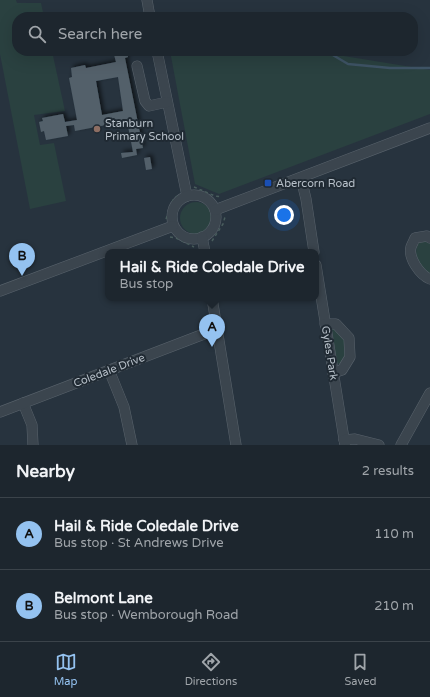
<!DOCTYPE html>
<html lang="en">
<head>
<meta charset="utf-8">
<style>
  body { margin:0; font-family:"Varela Round",sans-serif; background:#2a323a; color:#f1f3f6 }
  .you { position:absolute; left:284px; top:215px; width:14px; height:14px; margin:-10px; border:3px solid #fff; border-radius:50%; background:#1a73e8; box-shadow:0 0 0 6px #1a73e833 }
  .badge { display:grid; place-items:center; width:26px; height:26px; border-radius:50%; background:#94c2f0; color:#111; font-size:13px; font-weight:700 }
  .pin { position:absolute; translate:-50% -33px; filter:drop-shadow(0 1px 2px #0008) }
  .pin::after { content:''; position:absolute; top:21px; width:14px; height:12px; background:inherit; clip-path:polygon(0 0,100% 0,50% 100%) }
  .popup { position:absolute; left:105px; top:249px; width:214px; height:52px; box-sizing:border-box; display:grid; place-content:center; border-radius:8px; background:#1d262e; filter:drop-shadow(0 1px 3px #0005); font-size:13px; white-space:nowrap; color:#a0a5aa }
  .popup b { font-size:15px; color:#f1f3f6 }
  .popup::after { content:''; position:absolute; left:50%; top:100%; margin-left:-8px; border:8px solid transparent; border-top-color:#1d262e }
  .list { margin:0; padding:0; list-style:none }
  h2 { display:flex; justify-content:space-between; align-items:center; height:52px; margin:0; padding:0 16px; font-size:17px }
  h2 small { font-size:13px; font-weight:400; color:#a0a5aa }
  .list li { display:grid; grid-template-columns:26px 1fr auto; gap:12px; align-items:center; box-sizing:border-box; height:72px; padding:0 16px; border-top:1px solid #3b434a }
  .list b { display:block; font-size:15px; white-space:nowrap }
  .list p { margin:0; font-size:13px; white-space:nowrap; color:#a0a5aa }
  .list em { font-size:13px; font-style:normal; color:#a0a5aa }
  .icon { flex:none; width:22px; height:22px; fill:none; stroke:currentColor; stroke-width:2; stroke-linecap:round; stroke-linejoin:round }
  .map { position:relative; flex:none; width:430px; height:445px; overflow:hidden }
  .search { position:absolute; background:#1d262e; box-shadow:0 4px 16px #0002; left:12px; right:12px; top:12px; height:44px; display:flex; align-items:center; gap:10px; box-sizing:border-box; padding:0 14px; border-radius:16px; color:#a0a5aa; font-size:15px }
  .sheet { height:196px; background:#1d262e }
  nav { display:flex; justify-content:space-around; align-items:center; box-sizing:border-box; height:56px; border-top:1px solid #3b434a; background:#1d262e; font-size:11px; color:#a0a5aa }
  nav a { display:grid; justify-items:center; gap:2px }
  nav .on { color:#94c2f0 }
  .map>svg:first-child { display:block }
  .green { fill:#2a4140 }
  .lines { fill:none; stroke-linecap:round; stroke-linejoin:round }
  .stream { stroke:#3e5365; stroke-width:2.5 }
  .building { fill:#52606b; fill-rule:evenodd; filter:url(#shadow) }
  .minor-casing { stroke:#59636c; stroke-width:11 }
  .path { stroke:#495d5d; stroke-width:1.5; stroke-dasharray:3 3; stroke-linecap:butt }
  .minor { stroke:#3b454e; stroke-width:10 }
  .education-dot { fill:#8d6e63; stroke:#202a33; stroke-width:1.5 }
  .transit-dot { fill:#1a4fb4; stroke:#202a33; stroke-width:1.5 }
  .labels { text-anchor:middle; stroke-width:4; stroke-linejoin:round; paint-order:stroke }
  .poi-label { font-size:11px; fill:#b7c0c9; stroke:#202a33; text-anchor:start }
  .street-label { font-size:11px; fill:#b7c0c9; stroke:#202a33 }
</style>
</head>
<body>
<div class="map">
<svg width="430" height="445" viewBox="0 0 430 445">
  <defs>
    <filter id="shadow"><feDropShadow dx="2.5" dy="-2.5" stdDeviation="2" flood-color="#0009"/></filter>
  </defs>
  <rect width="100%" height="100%" fill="#27333e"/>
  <g class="green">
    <path d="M0,0H16L17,3H41L44,17H17V51H52L65,111L34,115L40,145L54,143L66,201L30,209L0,54Z"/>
    <path d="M170,51H313L430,70V114L219,194L195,184Z"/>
    <circle cx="196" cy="218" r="16"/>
    <path d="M430,240V278C421,266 410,256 420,241Z"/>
    <path d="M332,328H336C349,342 350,348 341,365L336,363Z"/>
  </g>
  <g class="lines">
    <path class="stream" d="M326,51L348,64L390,68H430"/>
  </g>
  <g class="building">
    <path d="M113,51H127L128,57L125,58L143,148L136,149L137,155L122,158L121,153L133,152L127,121L75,131L74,125L66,126L68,136L46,140L44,131L41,132L39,122L43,121L42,118L63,114L65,122L77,120L69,78L72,77L71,68L85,65L86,68L116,62ZM118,77L123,111L102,115L96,81Z"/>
    <path d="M150,157L152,169L146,170L144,158Z"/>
  </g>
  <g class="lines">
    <g class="minor-casing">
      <g id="minor">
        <path d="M147,0L150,17"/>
        <path d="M157,51L187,196"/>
        <path d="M137,66L145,101L149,106L167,102"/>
        <path d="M301,178L306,199L314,252"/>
        <circle cx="194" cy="217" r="22"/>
        <path d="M215,210L430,128"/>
        <path d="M202,237L205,252"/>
        <path d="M430,238L427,236L415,238C414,241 412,244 411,247C408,258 420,275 430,279"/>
        <path d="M316,265L345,445"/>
        <path d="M0,291L173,226"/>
        <path d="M212,298L236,445"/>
        <path d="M325,324H336L349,338L350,357L342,370L333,373"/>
        <path d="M109,370L124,407L132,445"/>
        <path d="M23,403L32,425L33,445"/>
        <path d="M0,412L217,329"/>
        <path d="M344,440L355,439L379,445"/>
        <path d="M401,445L430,393"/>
      </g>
    </g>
    <g class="path">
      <path d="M194,187L215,196L222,197"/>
      <path d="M166,219L173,200L177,196"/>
      <path d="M170,237L176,238L194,247"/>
      <path d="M212,241L223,224L225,217"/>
    </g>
    <use href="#minor" class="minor"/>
  </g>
  <circle class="education-dot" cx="97" cy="129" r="4"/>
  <rect class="transit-dot" x="264" y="179" width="8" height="8" rx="2"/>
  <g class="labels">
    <g class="poi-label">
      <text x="105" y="127">Stanburn<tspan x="105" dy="13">Primary School</tspan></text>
      <text x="276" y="187">Abercorn Road</text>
    </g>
    <g class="street-label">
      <text transform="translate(330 353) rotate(81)" y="4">Gyles Park</text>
      <text transform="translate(109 370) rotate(-21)" y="4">Coledale Drive</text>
    </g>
  </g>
</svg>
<div class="you"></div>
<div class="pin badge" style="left:212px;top:347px">A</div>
<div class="popup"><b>Hail &amp; Ride Coledale Drive</b>Bus stop</div>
<div class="pin badge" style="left:22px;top:276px">B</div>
<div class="search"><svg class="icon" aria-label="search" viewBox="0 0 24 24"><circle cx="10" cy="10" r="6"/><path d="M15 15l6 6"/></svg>Search here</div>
</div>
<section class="sheet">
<h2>Nearby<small>2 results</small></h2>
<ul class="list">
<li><span class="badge">A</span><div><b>Hail &amp; Ride Coledale Drive</b><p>Bus stop · St Andrews Drive</p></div><em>110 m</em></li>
<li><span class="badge">B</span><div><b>Belmont Lane</b><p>Bus stop · Wemborough Road</p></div><em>210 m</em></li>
</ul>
</section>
<nav>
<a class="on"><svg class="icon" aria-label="map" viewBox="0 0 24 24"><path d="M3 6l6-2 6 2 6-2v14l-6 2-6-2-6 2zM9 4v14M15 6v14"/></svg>Map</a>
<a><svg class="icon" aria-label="directions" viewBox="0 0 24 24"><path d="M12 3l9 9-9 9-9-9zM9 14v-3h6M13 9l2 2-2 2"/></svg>Directions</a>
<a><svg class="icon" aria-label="saved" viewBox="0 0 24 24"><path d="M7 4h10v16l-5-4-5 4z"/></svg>Saved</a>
</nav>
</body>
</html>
